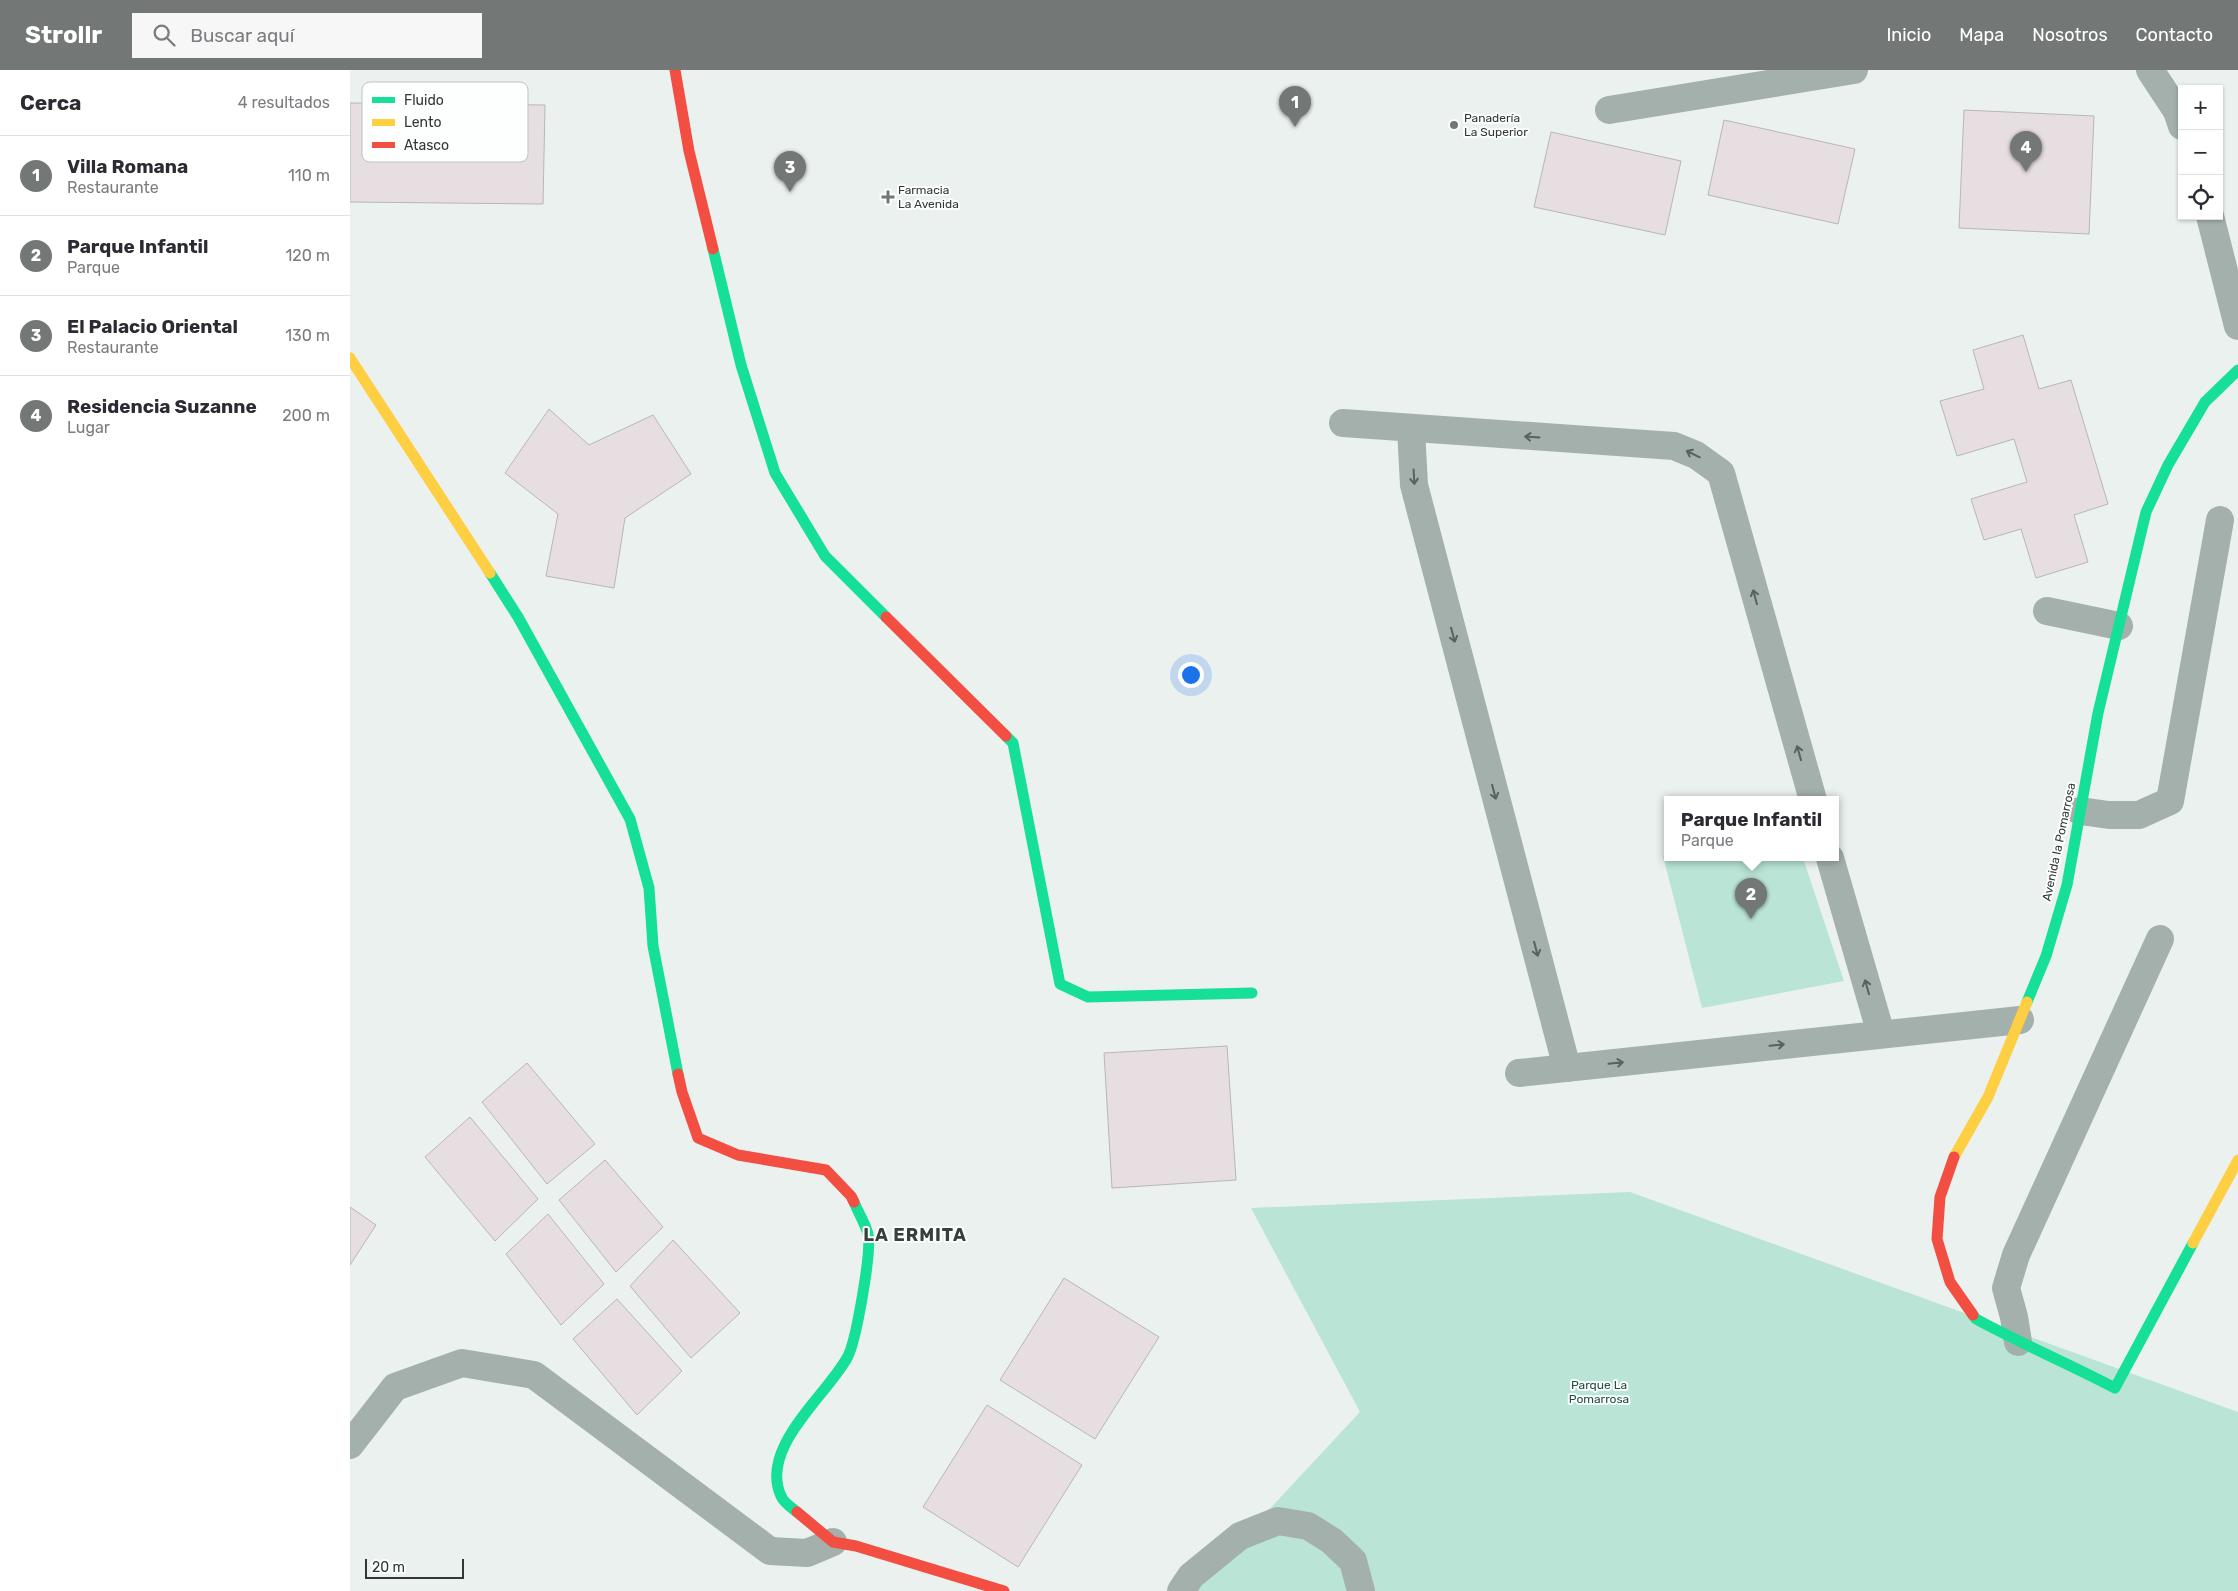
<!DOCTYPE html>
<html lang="es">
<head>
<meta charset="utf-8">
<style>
  body { margin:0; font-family:Rubik,sans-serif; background:#f7f7f7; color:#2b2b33 }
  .controls { position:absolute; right:15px; top:15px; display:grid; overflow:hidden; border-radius:0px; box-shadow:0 1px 4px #0004 }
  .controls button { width:45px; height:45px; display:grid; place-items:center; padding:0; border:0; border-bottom:1px solid #e1e1e2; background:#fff; color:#2b2b33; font:25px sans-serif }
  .scale { position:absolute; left:15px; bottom:12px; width:99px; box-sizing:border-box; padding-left:5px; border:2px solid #323735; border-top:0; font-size:14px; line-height:18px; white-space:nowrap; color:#323735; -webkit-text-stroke:4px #fcfffe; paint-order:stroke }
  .you { position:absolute; left:840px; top:604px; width:18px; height:18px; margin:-12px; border:4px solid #fff; border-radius:50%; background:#1a73e8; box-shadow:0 0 0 8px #1a73e833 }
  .badge { display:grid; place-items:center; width:32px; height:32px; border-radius:50%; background:#737876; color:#fff; font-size:16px; font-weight:700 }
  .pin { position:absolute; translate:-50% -41px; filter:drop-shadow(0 1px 2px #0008) }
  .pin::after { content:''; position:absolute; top:26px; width:18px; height:15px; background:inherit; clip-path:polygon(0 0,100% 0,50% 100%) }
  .popup { position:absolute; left:1314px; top:726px; width:175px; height:65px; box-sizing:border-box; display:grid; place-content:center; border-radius:0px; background:#fff; filter:drop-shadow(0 1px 4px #0005); font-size:16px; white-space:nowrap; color:#7c7c81 }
  .popup b { font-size:19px; color:#2b2b33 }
  .popup::after { content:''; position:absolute; left:50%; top:100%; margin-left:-10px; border:10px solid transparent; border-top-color:#fff }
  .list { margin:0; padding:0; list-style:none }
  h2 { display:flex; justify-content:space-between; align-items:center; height:65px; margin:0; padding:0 20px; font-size:21px }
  h2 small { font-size:16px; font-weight:400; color:#7c7c81 }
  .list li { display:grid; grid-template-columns:32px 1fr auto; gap:15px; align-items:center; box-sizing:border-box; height:80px; padding:0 20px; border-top:1px solid #e1e1e2 }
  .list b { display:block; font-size:19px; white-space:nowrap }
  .list p { margin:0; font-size:16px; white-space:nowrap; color:#7c7c81 }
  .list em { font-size:16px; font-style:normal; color:#7c7c81 }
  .icon { flex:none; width:28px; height:28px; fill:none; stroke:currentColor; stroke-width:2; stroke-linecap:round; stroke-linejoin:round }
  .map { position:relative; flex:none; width:1888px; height:1521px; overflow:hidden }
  header { display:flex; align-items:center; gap:30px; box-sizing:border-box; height:70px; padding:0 25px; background:#737876; color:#fff }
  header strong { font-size:24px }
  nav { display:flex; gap:28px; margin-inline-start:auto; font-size:18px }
  .search { width:350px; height:45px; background:#f7f7f7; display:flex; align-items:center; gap:12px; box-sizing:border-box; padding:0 18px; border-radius:0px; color:#7c7c81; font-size:19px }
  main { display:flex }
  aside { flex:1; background:#fff }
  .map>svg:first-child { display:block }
  .green { fill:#b9e4d6 }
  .building { fill:#e7dee1; stroke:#b6b7b6 }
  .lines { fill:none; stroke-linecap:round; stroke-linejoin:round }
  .street { stroke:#a4b0ac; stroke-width:28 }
  .fast { stroke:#16e098; stroke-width:11 }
  .slow { stroke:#ffcf43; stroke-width:11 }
  .jam { stroke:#f24e42; stroke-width:11 }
  .oneway { stroke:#5a615f }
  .poi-dot { fill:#737876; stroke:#fcfffe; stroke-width:2 }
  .labels { text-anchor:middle; stroke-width:4; stroke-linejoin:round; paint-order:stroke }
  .poi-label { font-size:12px; fill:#323735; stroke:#fcfffe; text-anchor:start }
  .street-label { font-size:12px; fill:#323735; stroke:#fcfffe }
  .park-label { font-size:12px; fill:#1f4f41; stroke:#fcfffe }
  .district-label { font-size:18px; font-weight:bold; letter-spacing:1px; fill:#353f3b; stroke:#fcfffe }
  .key { fill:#fcfffe; stroke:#bfc3c2; stroke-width:1 }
  .key-label { font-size:14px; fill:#323735 }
</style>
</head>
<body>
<header>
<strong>Strollr</strong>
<div class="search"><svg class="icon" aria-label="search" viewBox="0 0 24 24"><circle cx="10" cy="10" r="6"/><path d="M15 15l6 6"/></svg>Buscar aquí</div>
<nav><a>Inicio</a><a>Mapa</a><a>Nosotros</a><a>Contacto</a></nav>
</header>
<main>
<aside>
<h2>Cerca<small>4 resultados</small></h2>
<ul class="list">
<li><span class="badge">1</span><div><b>Villa Romana</b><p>Restaurante</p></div><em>110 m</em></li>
<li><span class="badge">2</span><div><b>Parque Infantil</b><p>Parque</p></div><em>120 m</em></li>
<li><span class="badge">3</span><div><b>El Palacio Oriental</b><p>Restaurante</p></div><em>130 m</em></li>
<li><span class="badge">4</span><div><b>Residencia Suzanne</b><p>Lugar</p></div><em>200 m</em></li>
</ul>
</aside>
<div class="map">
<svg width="1888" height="1521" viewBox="0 0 1888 1521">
  <rect width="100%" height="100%" fill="#ebf1ef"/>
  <g class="green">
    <path d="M1317,785V788H1453L1494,911L1352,938L1313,786Z"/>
    <path d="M1280,1122L1888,1342V1521H843L1010,1342L901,1138Z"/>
  </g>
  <g class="building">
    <path d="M0,33L195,35L193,134L0,132Z"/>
    <path d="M1614,40L1744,46L1739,164L1609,158Z"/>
    <path d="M1374,50L1505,79L1488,154L1358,125Z"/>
    <path d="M1201,62L1331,91L1315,165L1184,137Z"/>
    <path d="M1673,265L1689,319L1721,310L1758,434L1724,445L1738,492L1686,508L1671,459L1634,470L1621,429L1677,412L1664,369L1607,386L1590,331L1634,319L1623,280Z"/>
    <path d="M199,339L239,375L303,345L341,404L275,448L264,518L196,506L208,444L155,403Z"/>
    <path d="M877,976L886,1110L762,1118L754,983Z"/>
    <path d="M177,993L245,1074L197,1114L132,1032Z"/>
    <path d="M120,1047L188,1129L145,1171L75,1087Z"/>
    <path d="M255,1090L313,1157L266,1202L209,1130Z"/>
    <path d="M0,1137L26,1155L0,1195Z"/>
    <path d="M198,1144L254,1214L211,1255L156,1184Z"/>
    <path d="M323,1170L390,1243L341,1288L280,1216Z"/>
    <path d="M714,1208L809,1267L745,1369L650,1310Z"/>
    <path d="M267,1229L332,1301L287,1345L223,1269Z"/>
    <path d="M637,1335L732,1395L668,1497L573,1437Z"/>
  </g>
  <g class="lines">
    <g class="street">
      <path d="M1800,0L1827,41L1832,56"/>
      <path d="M1259,40L1504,0"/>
      <path d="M1860,146L1888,256"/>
      <path d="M993,353L1324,376L1346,385L1371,403L1463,730"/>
      <path d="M1061,359L1064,415L1217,998"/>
      <path d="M1697,541L1769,556"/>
      <path d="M1730,741L1759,745H1789L1820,731L1870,450"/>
      <path d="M1480,788L1531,964"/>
      <path d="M1169,1003L1670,950"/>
      <path d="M1668,1272L1664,1247L1656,1218L1666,1185L1810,869"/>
      <path d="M0,1375L45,1317L112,1293L184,1305L420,1481L457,1483L483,1472"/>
      <path d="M831,1521L841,1506L890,1466L928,1451L958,1456L982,1471L1003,1491L1011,1521"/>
    </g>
    <g class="fast">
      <path d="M363,179L391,295L425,403L475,486L536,547"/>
      <path d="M140,503L168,547L280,749L299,818L303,876L328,1004"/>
      <path d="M656,666L663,673L710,914L738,927L902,923"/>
      <path d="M1677,932L1696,886L1717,815L1748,643L1796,442L1818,395L1855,332L1888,300"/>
      <path d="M1623,1245L1626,1249C1672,1274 1719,1294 1765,1318L1843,1173"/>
      <path d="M447,1442C442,1438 433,1432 431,1426C409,1378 476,1326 497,1288C506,1273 522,1180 518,1164C515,1153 508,1142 504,1132"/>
    </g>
    <g class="slow">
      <path d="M0,288L140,503"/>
      <path d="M1604,1087L1638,1027L1677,932"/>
      <path d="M1843,1173L1888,1090"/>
    </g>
    <g class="jam">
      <path d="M325,0L339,81L363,179"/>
      <path d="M536,547L656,666"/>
      <path d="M328,1004L332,1022L348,1068L388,1085L476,1100L501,1126L504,1132"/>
      <path d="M1604,1087L1590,1127L1587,1169L1600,1212L1623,1245"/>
      <path d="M447,1442L483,1472L506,1476L654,1521"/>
    </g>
  </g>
  <defs><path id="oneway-shaft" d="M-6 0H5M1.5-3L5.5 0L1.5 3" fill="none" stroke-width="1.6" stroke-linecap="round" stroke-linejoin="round" transform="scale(1.25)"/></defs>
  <g class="oneway">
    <use href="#oneway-shaft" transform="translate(1182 367) rotate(-176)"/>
    <use href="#oneway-shaft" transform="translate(1343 384) rotate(-154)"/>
    <use href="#oneway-shaft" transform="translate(1064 407) rotate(87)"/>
    <use href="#oneway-shaft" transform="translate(1405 527) rotate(-105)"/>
    <use href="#oneway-shaft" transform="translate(1103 565) rotate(75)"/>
    <use href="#oneway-shaft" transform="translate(1449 683) rotate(-106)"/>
    <use href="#oneway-shaft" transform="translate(1144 722) rotate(75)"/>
    <use href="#oneway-shaft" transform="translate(1186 879) rotate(75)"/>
    <use href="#oneway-shaft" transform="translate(1517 917) rotate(-106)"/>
    <use href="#oneway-shaft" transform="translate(1427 975) rotate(-6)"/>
    <use href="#oneway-shaft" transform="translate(1266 993) rotate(-6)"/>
  </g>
  <g class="poi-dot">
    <circle cx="1104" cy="55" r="5"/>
    <path d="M535.5 119.5h5v5h5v5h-5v5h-5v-5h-5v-5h5z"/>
  </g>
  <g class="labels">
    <g class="poi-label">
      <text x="1114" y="52">Panadería<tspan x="1114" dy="14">La Superior</tspan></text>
      <text x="548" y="124">Farmacia<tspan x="548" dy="14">La Avenida</tspan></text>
    </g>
    <g class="street-label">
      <text transform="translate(1709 772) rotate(-78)" y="4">Avenida la Pomarrosa</text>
    </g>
    <g class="park-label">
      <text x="1249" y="1319">Parque La<tspan x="1249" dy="14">Pomarrosa</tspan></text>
    </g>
    <g class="district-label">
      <text x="565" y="1171">LA ERMITA</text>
    </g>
  </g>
  <rect x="12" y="12" width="166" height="80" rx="8" class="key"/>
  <rect x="22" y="27" width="23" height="6" fill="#16e098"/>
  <rect x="22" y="49" width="23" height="7" fill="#ffcf43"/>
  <rect x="22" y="72" width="23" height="6" fill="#f24e42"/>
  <g class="key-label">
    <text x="54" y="35">Fluido</text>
    <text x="54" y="57">Lento</text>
    <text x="54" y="80">Atasco</text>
  </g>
</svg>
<div class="controls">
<button>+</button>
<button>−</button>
<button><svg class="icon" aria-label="locate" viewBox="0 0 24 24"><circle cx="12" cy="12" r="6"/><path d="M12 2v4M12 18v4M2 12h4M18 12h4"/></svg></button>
</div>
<div class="scale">20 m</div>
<div class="you"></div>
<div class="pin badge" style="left:945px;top:57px">1</div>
<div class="pin badge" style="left:1401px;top:849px">2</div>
<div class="popup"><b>Parque Infantil</b>Parque</div>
<div class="pin badge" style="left:440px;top:122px">3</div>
<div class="pin badge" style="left:1676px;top:102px">4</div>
</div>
</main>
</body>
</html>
